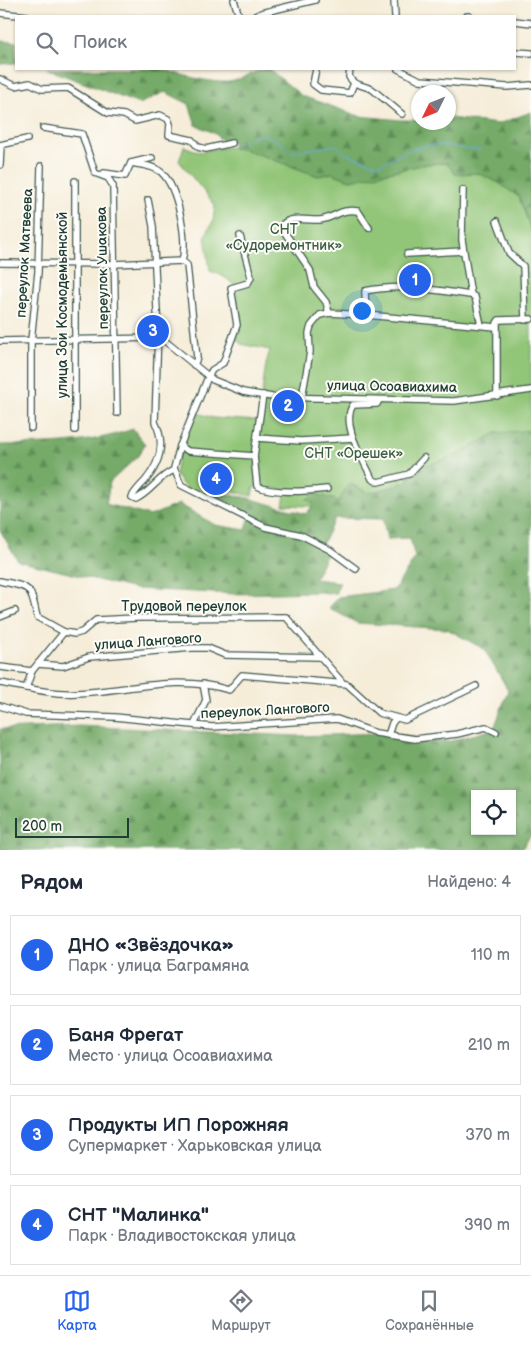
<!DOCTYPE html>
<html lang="ru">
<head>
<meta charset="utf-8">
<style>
  body { margin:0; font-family:"Balsamiq Sans",sans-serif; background:#f2f2f3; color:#1f2937 }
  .controls { position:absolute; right:15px; bottom:15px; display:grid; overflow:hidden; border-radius:0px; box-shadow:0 1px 4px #0004 }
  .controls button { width:45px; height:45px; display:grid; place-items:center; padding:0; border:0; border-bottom:1px solid #e0e1e3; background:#fff; color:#1f2937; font:25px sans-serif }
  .compass { position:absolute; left:411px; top:85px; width:45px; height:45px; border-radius:50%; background:#fff; box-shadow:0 1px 4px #0004; rotate:227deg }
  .scale { position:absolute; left:15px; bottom:12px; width:114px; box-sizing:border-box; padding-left:5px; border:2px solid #1f3d34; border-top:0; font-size:14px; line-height:18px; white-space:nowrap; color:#1f3d34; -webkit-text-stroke:4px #fdfcf7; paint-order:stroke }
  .you { position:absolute; left:361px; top:310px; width:18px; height:18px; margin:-12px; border:4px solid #fff; border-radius:50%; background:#1a73e8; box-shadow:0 0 0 8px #1a73e833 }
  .badge { display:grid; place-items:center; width:32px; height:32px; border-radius:50%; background:#2563eb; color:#fff; font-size:16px; font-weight:700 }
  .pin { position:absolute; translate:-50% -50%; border:2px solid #fff; box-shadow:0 1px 5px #0006 }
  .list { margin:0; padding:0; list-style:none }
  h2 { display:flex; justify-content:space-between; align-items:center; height:65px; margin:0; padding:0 20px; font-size:21px }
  h2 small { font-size:16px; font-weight:400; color:#747a83 }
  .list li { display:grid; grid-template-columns:32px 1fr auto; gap:15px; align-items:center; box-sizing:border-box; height:80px; margin:0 10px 10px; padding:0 10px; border:1px solid #e0e1e3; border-radius:0px }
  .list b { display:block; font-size:19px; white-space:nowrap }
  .list p { margin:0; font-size:16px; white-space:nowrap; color:#747a83 }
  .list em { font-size:16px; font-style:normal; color:#747a83 }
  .icon { flex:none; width:28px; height:28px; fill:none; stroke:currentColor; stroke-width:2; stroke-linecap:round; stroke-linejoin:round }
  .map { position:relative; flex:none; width:531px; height:850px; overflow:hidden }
  .search { position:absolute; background:#fff; box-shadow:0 1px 4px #0004; left:15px; right:15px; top:15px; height:55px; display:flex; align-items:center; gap:12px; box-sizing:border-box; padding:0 18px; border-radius:0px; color:#747a83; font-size:19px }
  .sheet { height:425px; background:#fff }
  nav { display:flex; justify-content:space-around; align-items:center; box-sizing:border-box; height:70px; border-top:1px solid #e0e1e3; background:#fff; font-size:14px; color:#747a83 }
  nav a { display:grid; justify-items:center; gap:2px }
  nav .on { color:#2563eb }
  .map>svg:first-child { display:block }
  .green { fill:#91c577; stroke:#588156 }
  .forest { fill:url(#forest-firs); stroke:#4a744e; fill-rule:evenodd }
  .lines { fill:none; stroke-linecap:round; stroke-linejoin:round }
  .stream { stroke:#6fabe0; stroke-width:1 }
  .minor-casing { stroke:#3f574d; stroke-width:8 }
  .minor { stroke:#fff; stroke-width:5.5 }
  .labels { text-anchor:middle; stroke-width:4; stroke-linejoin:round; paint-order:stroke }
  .park-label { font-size:14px; fill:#3c5f45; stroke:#fdfcf7 }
  .street-label { font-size:14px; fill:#1f3d34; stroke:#fdfcf7 }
</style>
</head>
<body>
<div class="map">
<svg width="531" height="850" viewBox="0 0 531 850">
  <defs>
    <pattern id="forest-firs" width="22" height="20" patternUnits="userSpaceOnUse" patternTransform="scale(1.25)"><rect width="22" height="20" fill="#74aa68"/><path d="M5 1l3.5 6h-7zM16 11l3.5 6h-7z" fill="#5f8c56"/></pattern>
  </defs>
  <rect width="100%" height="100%" fill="#fdfcf7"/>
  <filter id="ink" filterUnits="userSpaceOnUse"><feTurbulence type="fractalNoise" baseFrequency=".02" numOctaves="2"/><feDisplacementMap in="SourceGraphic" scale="10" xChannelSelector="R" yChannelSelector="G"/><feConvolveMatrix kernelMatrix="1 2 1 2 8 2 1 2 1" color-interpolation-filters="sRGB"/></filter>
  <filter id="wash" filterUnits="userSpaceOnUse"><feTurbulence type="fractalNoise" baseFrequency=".0096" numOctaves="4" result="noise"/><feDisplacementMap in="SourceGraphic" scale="20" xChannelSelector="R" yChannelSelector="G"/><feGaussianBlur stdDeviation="1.12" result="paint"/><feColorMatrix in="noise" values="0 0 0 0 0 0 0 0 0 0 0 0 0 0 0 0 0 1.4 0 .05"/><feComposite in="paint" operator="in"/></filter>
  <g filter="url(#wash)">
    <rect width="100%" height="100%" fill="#f6edd9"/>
    <path class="green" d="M184,146L199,152L226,147L246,149L318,176L332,173L350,180L427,164L447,163L455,174L478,173L499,183L519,197L531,230V444L506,440L402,480L397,509L283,505L286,490L254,487L252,496L223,489L221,503L187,490L175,475L180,446L194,412L214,418L259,421C263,397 262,373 270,350L241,344L236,339C239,328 239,296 234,286C229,278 218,274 210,271L205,236L213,221L215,205L179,161Z"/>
    <g class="forest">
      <path d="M0,41L16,42V63L0,64Z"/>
      <path d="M47,69H163C180,75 210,83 228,82C242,81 254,69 269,69L302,96L359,116L401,120H418V122H448L450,118L498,124L531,112V230L519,197L499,183L478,173L455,174L447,163L427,164L350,180L332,173L318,176L246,150L233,148V142H224L214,133L196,125L189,104L165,92L139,104Z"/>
      <path d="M133,429L145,444L138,456L110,482L106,504L150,516L179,504L215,525L246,530L250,515L208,492L244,497L306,514L314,504L307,499L313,493L339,501L349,483L369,493L401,484L427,465L457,455L496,433L531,430V835L521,850H0V729L79,726L297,736L384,733L447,742L494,729L508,690L484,649L447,629L357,623L329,608L338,597L394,590L415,558L410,538L387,539L383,519L335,518L321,547L327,554L314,579L340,582L335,594L321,592L234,594L135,589L18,561L0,530V445C49,444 86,445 133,429ZM475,794H512V831H475Z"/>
    </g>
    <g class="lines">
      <path class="stream" d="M233,145C242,144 247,139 256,136C270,132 281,144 291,152L337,145L344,153L378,165C395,157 415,145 434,145C450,144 465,151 481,150"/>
    </g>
  </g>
  <g filter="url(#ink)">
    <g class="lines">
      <g class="minor-casing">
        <g id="minor">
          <path d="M234,0L239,16"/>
          <path d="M394,0L395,16"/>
          <path d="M0,13L27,16"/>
          <path d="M255,16L261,13L315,0"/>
          <path d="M467,16H469"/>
          <path d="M515,21L531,23"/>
          <path d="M515,52L531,53"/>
          <path d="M316,69L313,84L321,90L350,93L354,83"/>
          <path d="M350,69L349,77L354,83"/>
          <path d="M398,69L420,80L507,87L531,85"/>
          <path d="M0,79L15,86L30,83L42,89L68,88L108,113L124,115L135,121L160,115L168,119L170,124L169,135L192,140L198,147L206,149L232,143"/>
          <path d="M354,83L372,89L402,114"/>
          <path d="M43,128L82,134L95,173L108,178L113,186L117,413"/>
          <path d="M0,145L27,139"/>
          <path d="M131,163C141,165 153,165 161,172C178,187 188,240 182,261"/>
          <path d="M0,165L1,145"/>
          <path d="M102,175L104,173L125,176L131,163L152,158"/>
          <path d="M463,190L462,240L471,295L475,297L481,325"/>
          <path d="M148,200L153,226L158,331L155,422C166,444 160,463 145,481C140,486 135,491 132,497L136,499C151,492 159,476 174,470"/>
          <path d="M497,221L509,253L523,266L525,320"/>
          <path d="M240,236L251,277L248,283L231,288L237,325L223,363L212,370L208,377L180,446L174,468L181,485L265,527L301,535L330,550L356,569"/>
          <path d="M407,254L463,251"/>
          <path d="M0,263L114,264L182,261L187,265L197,358L194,365"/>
          <path d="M329,313L326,302L314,287L310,270L283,230L282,225C290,215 309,221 320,220C335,218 340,208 358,211L369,228"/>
          <path d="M366,315L365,291C401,283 435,290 471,295"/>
          <path d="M0,341L157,338L165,341L213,380L243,392L272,397L454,401L531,390"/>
          <path d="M263,395L254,456L257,486C273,494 309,491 327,489"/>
          <path d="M497,396V323L499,320L531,319"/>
          <path d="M302,397L310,352L309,333L311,326L320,315L329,313L366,315L496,327"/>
          <path d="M379,400L377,404L353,405C340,424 364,460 372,479L378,482L409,474L424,458"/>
          <path d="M31,428V341L38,272L41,166"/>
          <path d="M75,430V181"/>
          <path d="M257,438L301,441L353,438"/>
          <path d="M180,446L188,451L254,456"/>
          <path d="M0,581C32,588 30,585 37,617L64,632L75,634L82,632L96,620L137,618L286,617L343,683"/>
          <path d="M0,617L15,611"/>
          <path d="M38,664L63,666L89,657L192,648H208L225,655L320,657"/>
          <path d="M0,667L32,671"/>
          <path d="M0,683C24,687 52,695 76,693C127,691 178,674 229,690L242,675L347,684L379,713L405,720L476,686"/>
          <path d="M26,688L32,671L64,632"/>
          <path d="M0,706L26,714L115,717L212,727L337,719L376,733L415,739L457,734L486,727L496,732"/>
          <path d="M194,725L206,700L203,684"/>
          <path d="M388,735L392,723L396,718"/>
        </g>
      </g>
      <use href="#minor" class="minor"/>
    </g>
  </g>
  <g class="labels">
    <g class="park-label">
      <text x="284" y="234">СНТ<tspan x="284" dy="16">«Судоремонтник»</tspan></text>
      <text x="354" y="458">СНТ «Орешек»</text>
    </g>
    <g class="street-label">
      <text transform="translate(24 253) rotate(-87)" y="5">переулок Матвеева</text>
      <text transform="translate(102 268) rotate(-91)" y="5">переулок Ушакова</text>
      <text transform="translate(62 305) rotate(-90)" y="5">улица Зои Космодемьянской</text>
      <text transform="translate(392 386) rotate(1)" y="5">улица Осоавиахима</text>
      <text x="184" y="611">Трудовой переулок</text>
      <text transform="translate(148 641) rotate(-4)" y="5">улица Лангового</text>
      <text transform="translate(265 710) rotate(-3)" y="5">переулок Лангового</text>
    </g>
  </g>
</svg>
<div class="controls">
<button><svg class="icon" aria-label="locate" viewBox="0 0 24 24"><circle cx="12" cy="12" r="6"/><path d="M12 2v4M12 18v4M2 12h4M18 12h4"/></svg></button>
</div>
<svg class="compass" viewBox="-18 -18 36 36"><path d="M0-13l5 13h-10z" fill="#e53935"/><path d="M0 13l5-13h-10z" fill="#747a83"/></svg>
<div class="scale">200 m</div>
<div class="you"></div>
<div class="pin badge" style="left:415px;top:280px">1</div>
<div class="pin badge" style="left:288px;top:406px">2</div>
<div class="pin badge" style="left:153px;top:331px">3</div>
<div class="pin badge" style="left:216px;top:479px">4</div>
<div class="search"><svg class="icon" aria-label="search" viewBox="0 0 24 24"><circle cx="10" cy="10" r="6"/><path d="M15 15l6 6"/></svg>Поиск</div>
</div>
<section class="sheet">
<h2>Рядом<small>Найдено: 4</small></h2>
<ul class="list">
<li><span class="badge">1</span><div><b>ДНО «Звёздочка»</b><p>Парк · улица Баграмяна</p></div><em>110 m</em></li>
<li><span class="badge">2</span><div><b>Баня Фрегат</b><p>Место · улица Осоавиахима</p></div><em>210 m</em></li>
<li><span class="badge">3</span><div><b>Продукты ИП Порожняя</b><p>Супермаркет · Харьковская улица</p></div><em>370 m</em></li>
<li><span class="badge">4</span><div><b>СНТ &quot;Малинка&quot;</b><p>Парк · Владивостокская улица</p></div><em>390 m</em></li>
</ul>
</section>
<nav>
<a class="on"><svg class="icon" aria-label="map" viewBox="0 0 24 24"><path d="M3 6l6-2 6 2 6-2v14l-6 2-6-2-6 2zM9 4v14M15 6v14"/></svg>Карта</a>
<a><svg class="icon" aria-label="directions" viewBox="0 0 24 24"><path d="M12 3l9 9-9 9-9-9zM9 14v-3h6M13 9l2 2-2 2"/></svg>Маршрут</a>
<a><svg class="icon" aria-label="saved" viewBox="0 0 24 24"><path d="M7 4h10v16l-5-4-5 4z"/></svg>Сохранённые</a>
</nav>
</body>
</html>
